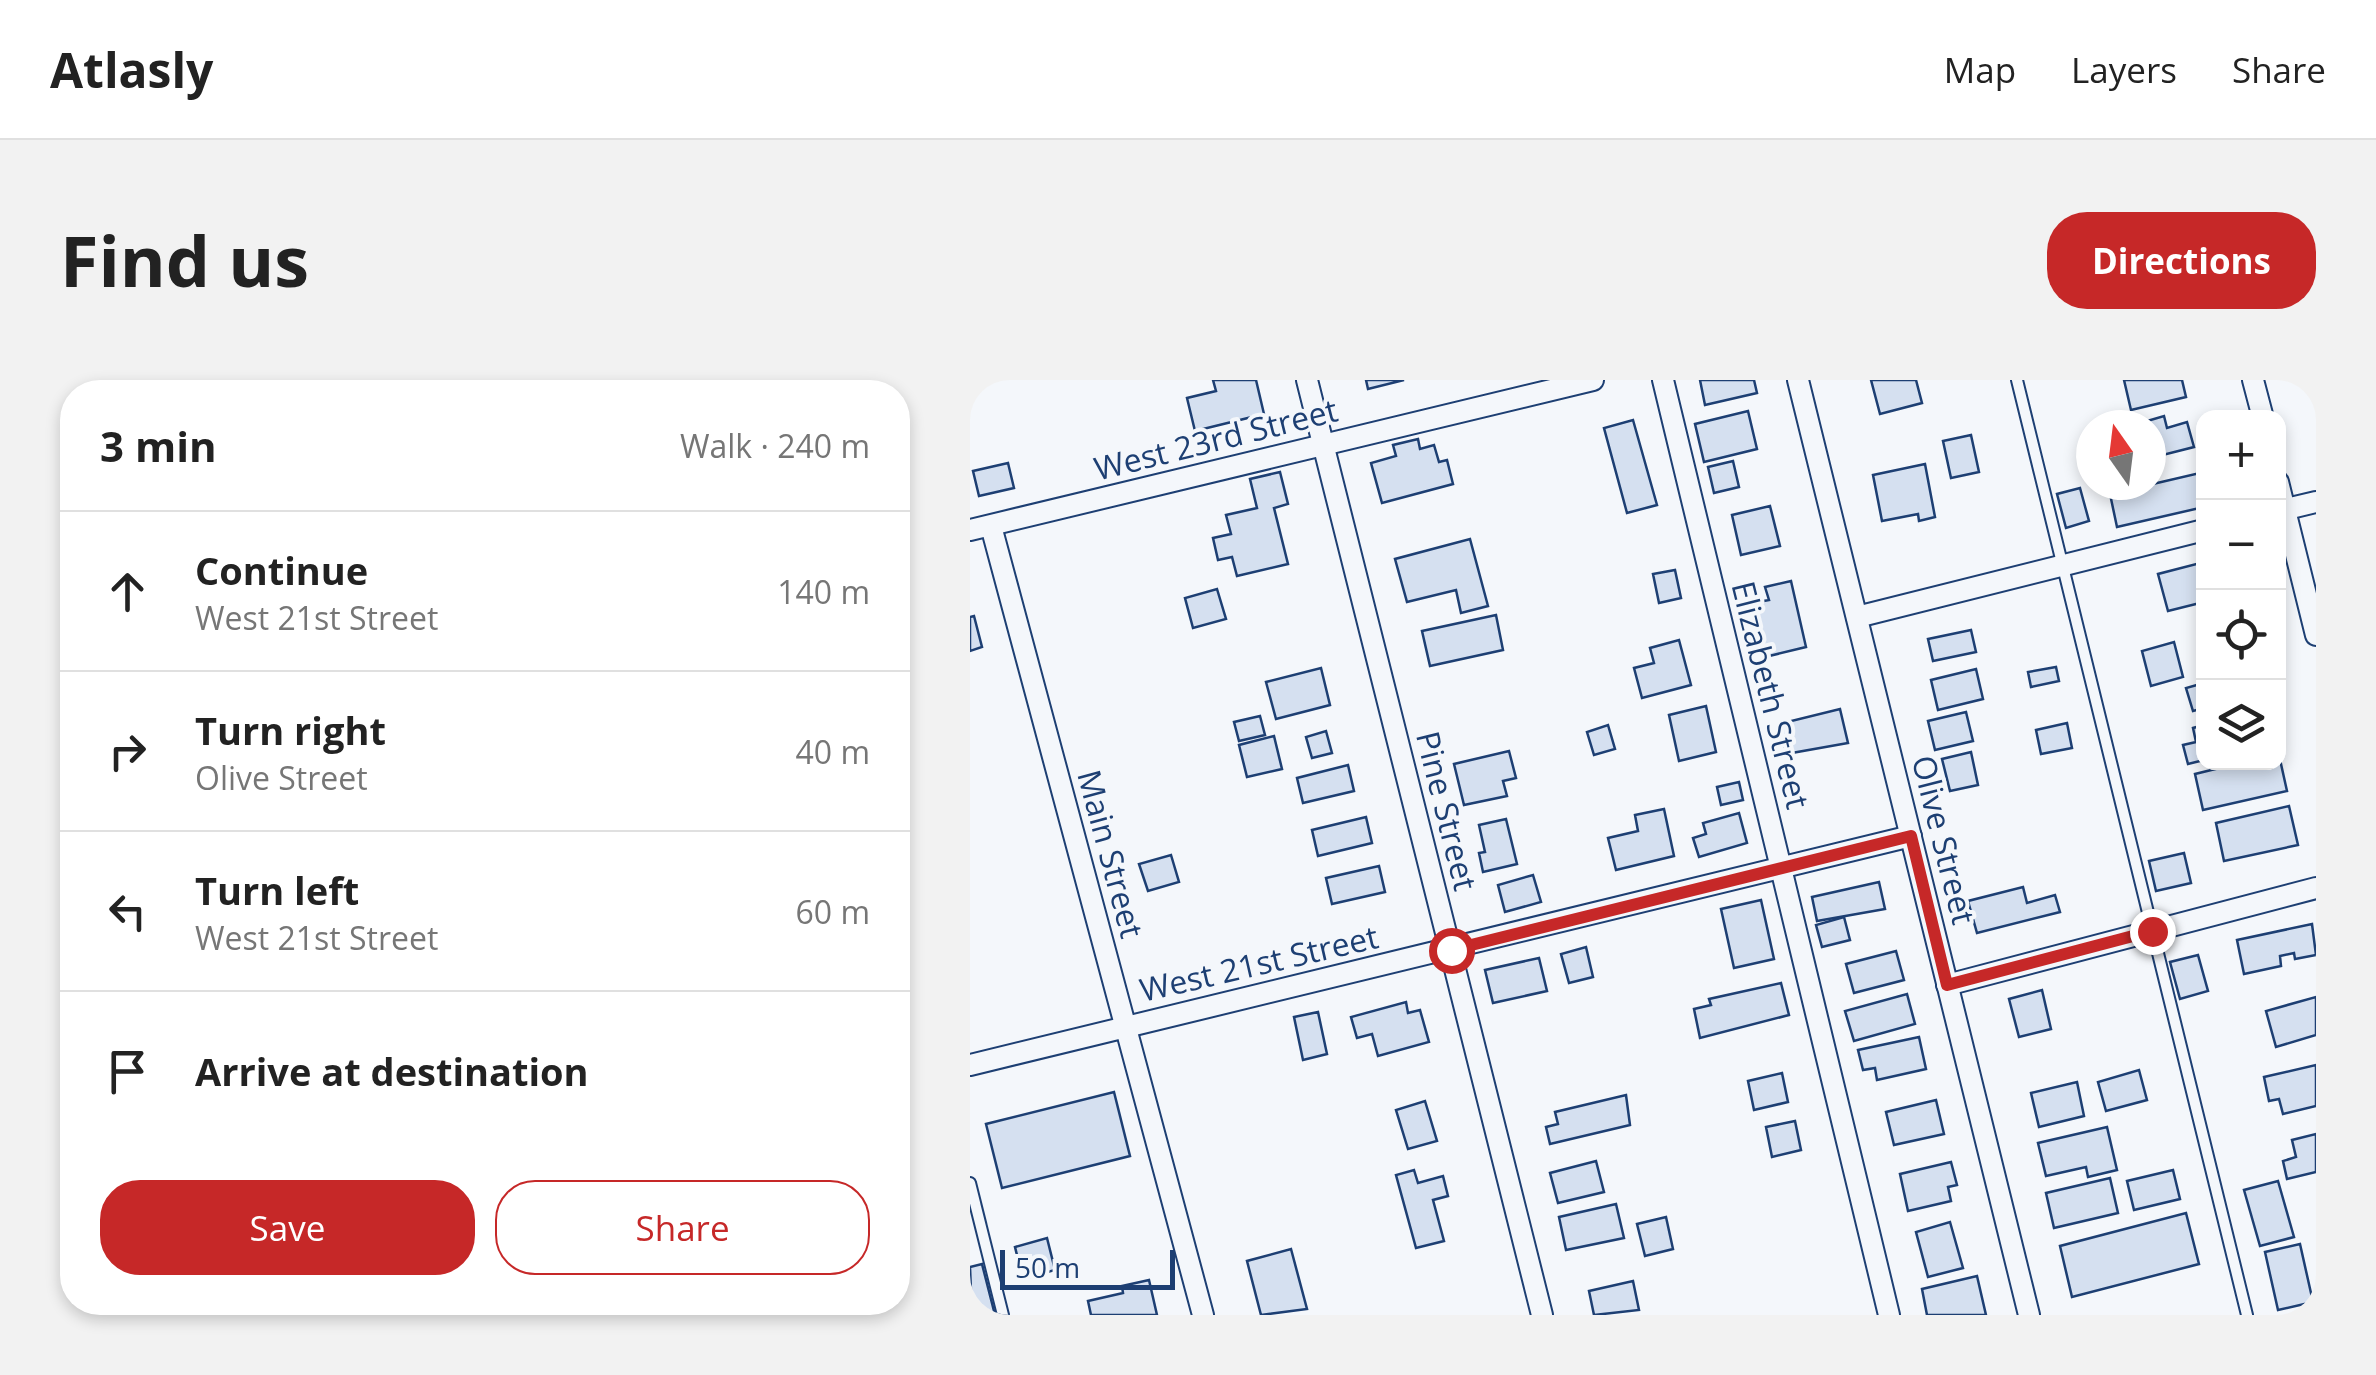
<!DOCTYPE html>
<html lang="en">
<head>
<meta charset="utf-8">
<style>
  body { margin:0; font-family:"Open Sans",sans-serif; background:#f2f2f2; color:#222 }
  .controls { position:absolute; right:30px; top:30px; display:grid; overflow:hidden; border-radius:20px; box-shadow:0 5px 15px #0003 }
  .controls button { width:90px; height:90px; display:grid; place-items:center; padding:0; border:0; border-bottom:2px solid #e0e0e0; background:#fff; color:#222; font:50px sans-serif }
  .compass { position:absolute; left:1106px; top:30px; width:90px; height:90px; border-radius:50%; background:#fff; box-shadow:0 5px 15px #0003; rotate:346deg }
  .scale { position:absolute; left:30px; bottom:25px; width:175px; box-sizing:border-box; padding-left:10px; border:5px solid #1d3f73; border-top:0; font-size:28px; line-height:35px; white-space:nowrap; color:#1d3f73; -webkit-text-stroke:8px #f4f7fb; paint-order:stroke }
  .stop { position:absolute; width:30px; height:30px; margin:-22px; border:8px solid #c62828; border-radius:50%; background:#fff }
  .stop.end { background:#c62828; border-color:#fff; box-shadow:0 2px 10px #0008 }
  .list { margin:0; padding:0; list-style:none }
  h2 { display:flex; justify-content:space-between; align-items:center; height:130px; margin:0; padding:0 40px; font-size:42px }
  h2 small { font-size:32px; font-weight:400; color:#767676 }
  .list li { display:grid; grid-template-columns:65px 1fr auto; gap:30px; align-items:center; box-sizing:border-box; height:160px; padding:0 40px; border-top:2px solid #e0e0e0 }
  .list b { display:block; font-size:38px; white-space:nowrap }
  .list p { margin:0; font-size:32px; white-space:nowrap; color:#767676 }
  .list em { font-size:32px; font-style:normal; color:#767676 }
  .actions { display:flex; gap:20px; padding:30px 40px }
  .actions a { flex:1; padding:22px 0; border:2px solid #c62828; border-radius:40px; text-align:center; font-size:35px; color:#c62828 }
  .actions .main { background:#c62828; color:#fff }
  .icon { flex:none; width:55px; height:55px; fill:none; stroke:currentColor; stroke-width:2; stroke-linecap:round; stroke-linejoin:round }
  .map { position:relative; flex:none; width:1346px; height:935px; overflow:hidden; border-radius:40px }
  header { display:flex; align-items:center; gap:60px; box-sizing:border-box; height:140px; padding:0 50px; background:#fff; border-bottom:2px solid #e0e0e0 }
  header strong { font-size:48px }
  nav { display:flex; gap:55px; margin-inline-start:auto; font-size:35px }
  .intro { display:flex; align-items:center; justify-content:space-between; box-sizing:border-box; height:240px; padding:0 60px }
  h1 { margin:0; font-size:70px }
  .button { padding:25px 45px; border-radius:40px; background:#c62828; color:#fff; font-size:35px; font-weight:700 }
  main { display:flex; gap:60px; padding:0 60px }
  aside { flex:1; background:#fff; border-radius:40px; box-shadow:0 5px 15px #0003 }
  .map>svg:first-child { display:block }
  .building { fill:#d5e0f0; stroke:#1d3f73; stroke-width:2.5 }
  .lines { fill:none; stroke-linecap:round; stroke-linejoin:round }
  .service-casing { stroke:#1d3f73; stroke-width:14 }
  .minor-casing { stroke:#1d3f73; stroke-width:24 }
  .service { stroke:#f4f7fb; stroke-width:10 }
  .minor { stroke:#f4f7fb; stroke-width:20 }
  .route { stroke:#c62828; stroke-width:12 }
  .labels { text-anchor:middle; stroke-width:8; stroke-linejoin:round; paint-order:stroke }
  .street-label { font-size:32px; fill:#1d3f73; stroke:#f4f7fb }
</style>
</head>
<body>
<header>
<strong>Atlasly</strong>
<nav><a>Map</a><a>Layers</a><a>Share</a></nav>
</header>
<div class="intro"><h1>Find us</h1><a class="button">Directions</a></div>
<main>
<aside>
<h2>3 min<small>Walk · 240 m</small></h2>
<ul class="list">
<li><svg class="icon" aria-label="ahead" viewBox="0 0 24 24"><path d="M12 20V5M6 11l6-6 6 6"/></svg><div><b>Continue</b><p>West 21st Street</p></div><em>140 m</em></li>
<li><svg class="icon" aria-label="right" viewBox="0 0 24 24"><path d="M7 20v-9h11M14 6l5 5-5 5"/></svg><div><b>Turn right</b><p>Olive Street</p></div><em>40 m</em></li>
<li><svg class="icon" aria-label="left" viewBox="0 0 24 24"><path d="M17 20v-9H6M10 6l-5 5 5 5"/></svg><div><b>Turn left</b><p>West 21st Street</p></div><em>60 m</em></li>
<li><svg class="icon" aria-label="arrive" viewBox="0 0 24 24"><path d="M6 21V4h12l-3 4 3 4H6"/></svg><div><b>Arrive at destination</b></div></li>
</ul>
<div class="actions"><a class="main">Save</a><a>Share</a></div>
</aside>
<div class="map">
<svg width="1346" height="935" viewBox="0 0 1346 935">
  <rect width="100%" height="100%" fill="#f4f7fb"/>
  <g class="building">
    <path d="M243,0H286L294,34L225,51L217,18L246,11Z"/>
    <path d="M396,0H434L398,9Z"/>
    <path d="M730,0H784L787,13L735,25Z"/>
    <path d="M901,0H946L952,23L910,34Z"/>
    <path d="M1154,0H1212L1216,17L1161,30Z"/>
    <path d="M778,31L787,69L734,82L725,44Z"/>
    <path d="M1194,36L1197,48L1217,42L1224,67L1181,78V45L1167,44Z"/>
    <path d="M663,40L687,125L657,133L634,48Z"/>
    <path d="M1001,55L1009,92L981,98L973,61Z"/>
    <path d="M448,59L450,69L464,65L469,82L477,80L483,104L412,123L401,83L426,76L423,65Z"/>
    <path d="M763,81L769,107L744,113L738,87Z"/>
    <path d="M38,83L44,108L9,116L3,91Z"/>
    <path d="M955,84L965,137L949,141L948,134L912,141L903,95Z"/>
    <path d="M310,92L318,124L304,128L318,184L267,196L262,177L248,180L243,158L261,154L256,135L287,128L280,99Z"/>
    <path d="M1234,92V127L1147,147L1140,114Z"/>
    <path d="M1110,108L1119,141L1096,148L1087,114Z"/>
    <path d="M800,126L810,166L771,175L762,135Z"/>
    <path d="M500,159L518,226L491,233L486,210L437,222L425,179Z"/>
    <path d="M1234,182V222L1198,231L1188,194Z"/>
    <path d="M705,190L711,218L689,223L683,194Z"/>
    <path d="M821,201L836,267L795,277L783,223L799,220L795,207Z"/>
    <path d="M247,209L256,239L223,248L215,218Z"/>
    <path d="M526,235L533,270L460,286L452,251Z"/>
    <path d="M4,236L12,267L0,271V237Z"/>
    <path d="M1001,250L1006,272L963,281L958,259Z"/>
    <path d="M709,260L721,305L672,318L664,288L684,283L680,268Z"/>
    <path d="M1204,262L1213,297L1181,306L1172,271Z"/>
    <path d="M1086,287L1089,301L1061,307L1058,292Z"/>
    <path d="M351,288L360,325L306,339L296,302Z"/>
    <path d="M1006,289L1013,319L968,330L961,300Z"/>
    <path d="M1234,303V328L1223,331L1216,308Z"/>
    <path d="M736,326L746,372L709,381L699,335Z"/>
    <path d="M870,329L878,363L816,374L809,344Z"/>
    <path d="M996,332L1003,361L965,370L958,341Z"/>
    <path d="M290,336L295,355L269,361L264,342Z"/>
    <path d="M1097,343L1102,368L1071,374L1066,350Z"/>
    <path d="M638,345L645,369L624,375L617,352Z"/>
    <path d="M1234,345V380L1218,384L1213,365L1226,362L1223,348Z"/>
    <path d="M356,351L362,373L342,378L336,357Z"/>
    <path d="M304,356L312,389L277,397L269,365Z"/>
    <path d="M539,371L546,398L533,401L537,416L494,425L484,384Z"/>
    <path d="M1001,372L1008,405L980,411L972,379Z"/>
    <path d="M1309,375L1317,411L1233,430L1225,394L1274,382H1308Z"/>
    <path d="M378,385L384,411L333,423L327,398Z"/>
    <path d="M769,402L773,420L751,425L747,407Z"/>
    <path d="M1319,426L1328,465L1254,481L1246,443Z"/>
    <path d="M694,429L704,476L646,490L638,458L668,451L665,435Z"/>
    <path d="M769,433L777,463L729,477L723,458L736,454L733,443Z"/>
    <path d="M396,437L402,463L348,476L342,450Z"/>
    <path d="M536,439L547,484L513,492L509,473L515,472L509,445Z"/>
    <path d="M1214,473L1221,503L1186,511L1179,481Z"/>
    <path d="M201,475L209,502L178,511L169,484Z"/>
    <path d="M409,486L415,512L362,524L356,498Z"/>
    <path d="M563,495L571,522L535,532L528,505Z"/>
    <path d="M909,502L915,529L847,541L842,517Z"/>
    <path d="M1053,507L1057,523L1085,515L1090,532L1007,553L998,521Z"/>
    <path d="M791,520L804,579L764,588L751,529Z"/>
    <path d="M874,537L880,560L852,567L846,545Z"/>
    <path d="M1342,544L1346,575L1325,579L1324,573L1310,576L1311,586L1274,594L1267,560Z"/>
    <path d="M616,567L623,597L599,603L591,574Z"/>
    <path d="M926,571L934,600L884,613L876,584Z"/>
    <path d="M1228,575L1238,611L1210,619L1200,582Z"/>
    <path d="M569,578L577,611L523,623L515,590Z"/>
    <path d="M811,603L819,635L730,658L724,629L741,625L739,619Z"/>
    <path d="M1072,610L1081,649L1049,657L1039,619Z"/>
    <path d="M937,614L945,644L884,661L875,631Z"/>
    <path d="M1346,617V655L1306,667L1296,631Z"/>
    <path d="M436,622L438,633L450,630L459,662L408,676L402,654L387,658L381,637Z"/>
    <path d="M348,632L357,674L333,680L324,637Z"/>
    <path d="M949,657L956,689L907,700L905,688L893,690L888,670Z"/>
    <path d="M1346,685V726L1313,734L1309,719L1299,721L1294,697Z"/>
    <path d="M1169,690L1177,720L1136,731L1128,702Z"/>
    <path d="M812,693L818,722L784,730L778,701Z"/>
    <path d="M1107,702L1114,736L1069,747L1061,713Z"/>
    <path d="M144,712L160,776L32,808L16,744Z"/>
    <path d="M656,715L660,745L580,764L576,747L588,744L585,732Z"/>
    <path d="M966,720L974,754L924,765L916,732Z"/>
    <path d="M455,721L467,761L438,769L426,730Z"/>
    <path d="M825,741L831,770L802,777L796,747Z"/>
    <path d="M1137,747L1147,790L1118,797L1116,787L1076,796L1068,763Z"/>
    <path d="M1346,754V792L1317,799L1313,781L1326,777L1322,760Z"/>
    <path d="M626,781L634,812L588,823L580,793Z"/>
    <path d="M981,782L987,805L978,807L981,821L938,831L930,794Z"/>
    <path d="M444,790L448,803L473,796L478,816L463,820L474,861L446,868L426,795Z"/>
    <path d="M1203,790L1210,819L1164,830L1157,801Z"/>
    <path d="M1140,798L1148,833L1084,848L1076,813Z"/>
    <path d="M1308,801L1324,857L1290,866L1274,810Z"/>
    <path d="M646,824L654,858L596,870L589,837Z"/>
    <path d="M1216,833L1229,884L1102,917L1090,866Z"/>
    <path d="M696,837L703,869L675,876L667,844Z"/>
    <path d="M980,842L993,888L958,897L946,852Z"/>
    <path d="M77,858L85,890L53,899L45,867Z"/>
    <path d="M1330,864L1343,922L1308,930L1295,872Z"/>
    <path d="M321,869L337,929L291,935L277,881Z"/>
    <path d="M12,884L25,935H2L0,887Z"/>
    <path d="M1007,896L1016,935H957L952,909Z"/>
    <path d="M179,900L187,935H121L118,921L153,913L152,906Z"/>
    <path d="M663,901L669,930L624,935L619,911Z"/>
  </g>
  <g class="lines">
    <g class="service-casing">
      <g id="service">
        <path d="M1047,0L1277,935"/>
        <path d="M0,803L33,935"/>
      </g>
    </g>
    <g class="minor-casing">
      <g id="minor">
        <path d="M337,0L572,935"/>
        <path d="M693,0L919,935"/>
        <path d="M828,0L1059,935"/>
        <path d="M1283,0L1293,38"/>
        <path d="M1308,102L1346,255"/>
        <path d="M1308,131L1346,122"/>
        <path d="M21,146L233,935"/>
        <path d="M0,150L623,0"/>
        <path d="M887,237L1234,150"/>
        <path d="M977,605L1346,508"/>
        <path d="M0,685L941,456"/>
      </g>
    </g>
    <use href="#service" class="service"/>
    <use href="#minor" class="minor"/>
  </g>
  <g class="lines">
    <path class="route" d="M481,570L941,456L977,605L1182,551"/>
  </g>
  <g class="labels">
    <g class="street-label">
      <text transform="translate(246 60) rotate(-14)" y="11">West 23rd Street</text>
      <text transform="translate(800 315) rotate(76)" y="11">Elizabeth Street</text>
      <text transform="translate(476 431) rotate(76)" y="11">Pine Street</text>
      <text transform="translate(973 460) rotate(76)" y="11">Olive Street</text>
      <text transform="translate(140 474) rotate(75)" y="11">Main Street</text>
      <text transform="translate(289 584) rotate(-13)" y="11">West 21st Street</text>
    </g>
  </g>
</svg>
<div class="controls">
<button>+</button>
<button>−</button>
<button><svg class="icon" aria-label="locate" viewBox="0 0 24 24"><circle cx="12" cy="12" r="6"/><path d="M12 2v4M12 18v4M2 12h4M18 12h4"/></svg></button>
<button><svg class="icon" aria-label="layers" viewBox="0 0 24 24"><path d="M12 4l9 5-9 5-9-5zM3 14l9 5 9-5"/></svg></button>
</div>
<svg class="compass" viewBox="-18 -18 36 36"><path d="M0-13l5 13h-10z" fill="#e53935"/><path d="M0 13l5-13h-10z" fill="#767676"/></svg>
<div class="scale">50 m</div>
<div class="stop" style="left:481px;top:570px"></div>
<div class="stop end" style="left:1182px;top:551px"></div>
</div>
</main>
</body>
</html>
